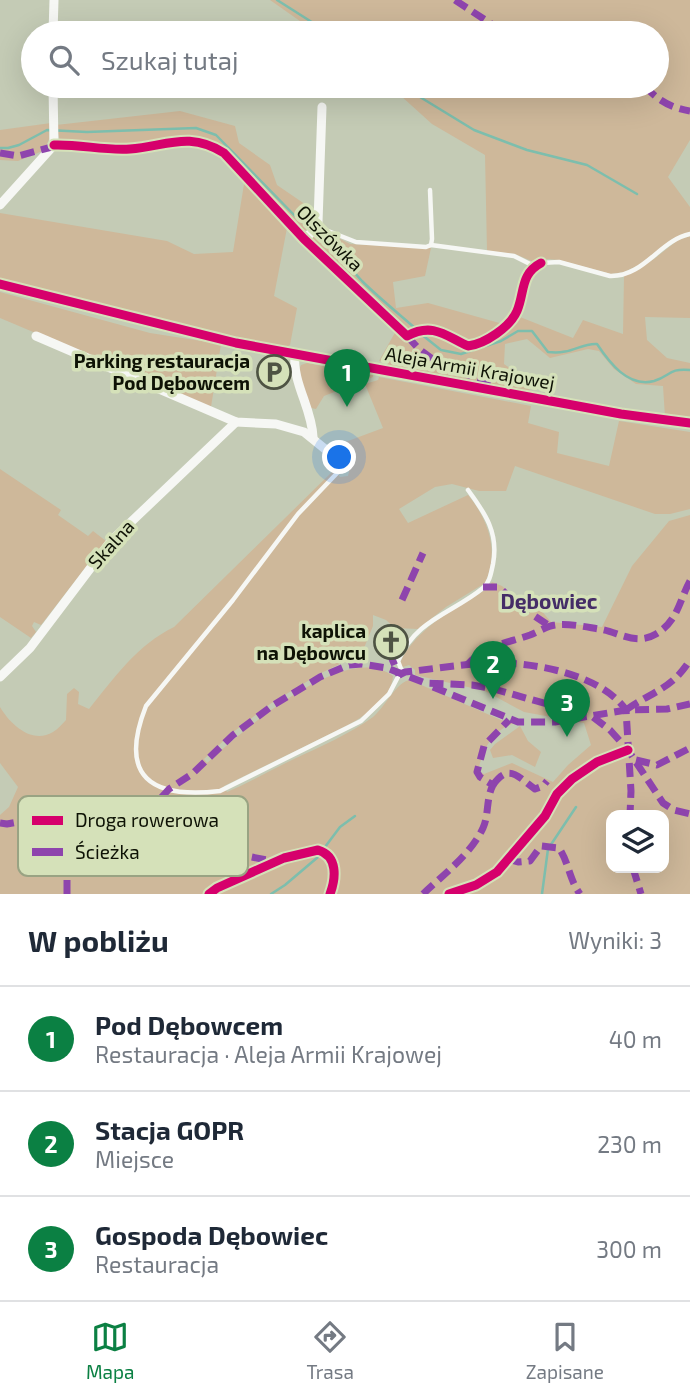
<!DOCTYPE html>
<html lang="pl">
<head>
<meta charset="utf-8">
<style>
  body { margin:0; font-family:"Exo 2",sans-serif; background:#f2f2f3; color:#1f2937 }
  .controls { position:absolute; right:21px; bottom:21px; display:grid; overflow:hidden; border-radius:14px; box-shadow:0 7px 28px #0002 }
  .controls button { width:63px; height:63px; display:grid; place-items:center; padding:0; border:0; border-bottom:2px solid #e0e1e3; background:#fff; color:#1f2937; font:35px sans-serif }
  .you { position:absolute; left:340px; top:458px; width:24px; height:24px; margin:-18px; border:5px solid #fff; border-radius:50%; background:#1a73e8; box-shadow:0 0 0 10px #1a73e833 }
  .badge { display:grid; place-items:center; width:46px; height:46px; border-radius:50%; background:#0b8043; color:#fff; font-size:23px; font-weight:700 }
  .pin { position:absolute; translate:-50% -58px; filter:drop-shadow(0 2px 4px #0008) }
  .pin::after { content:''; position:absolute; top:37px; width:24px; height:21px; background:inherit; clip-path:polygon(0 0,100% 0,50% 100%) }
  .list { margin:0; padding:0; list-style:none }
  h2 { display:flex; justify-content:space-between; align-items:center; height:91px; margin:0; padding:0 28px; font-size:30px }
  h2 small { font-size:23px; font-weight:400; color:#747a83 }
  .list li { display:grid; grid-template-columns:46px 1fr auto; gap:21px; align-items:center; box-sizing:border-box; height:105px; padding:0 28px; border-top:2px solid #e0e1e3 }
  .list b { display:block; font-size:26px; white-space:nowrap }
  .list p { margin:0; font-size:23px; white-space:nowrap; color:#747a83 }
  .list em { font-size:23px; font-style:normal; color:#747a83 }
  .icon { flex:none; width:38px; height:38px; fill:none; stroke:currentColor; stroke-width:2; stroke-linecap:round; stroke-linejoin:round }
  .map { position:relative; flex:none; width:690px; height:894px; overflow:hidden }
  .search { position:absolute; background:#fff; box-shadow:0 7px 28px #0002; left:21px; right:21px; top:21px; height:77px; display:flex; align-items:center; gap:18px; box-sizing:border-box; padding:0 24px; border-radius:38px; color:#747a83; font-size:26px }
  .sheet { height:406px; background:#fff }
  nav { display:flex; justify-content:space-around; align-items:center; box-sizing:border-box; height:98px; border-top:2px solid #e0e1e3; background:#fff; font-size:19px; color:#747a83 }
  nav a { display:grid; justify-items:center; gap:4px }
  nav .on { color:#0b8043 }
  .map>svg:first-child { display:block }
  .green { fill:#ceb89a; fill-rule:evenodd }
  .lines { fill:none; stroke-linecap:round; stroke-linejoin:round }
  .stream { stroke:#7dbead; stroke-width:2.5 }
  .lane { stroke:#f6f7f4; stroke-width:4.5 }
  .street { stroke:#f6f7f4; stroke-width:9 }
  .quiet { stroke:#8e44ad; stroke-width:7; stroke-dasharray:14 7; stroke-linecap:butt }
  .cycleway-casing { stroke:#d5e1b9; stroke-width:13 }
  .cycleway { stroke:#d6006c; stroke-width:9 }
  .labels { text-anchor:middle; stroke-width:7; stroke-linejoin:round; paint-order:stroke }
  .street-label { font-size:19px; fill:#0e1205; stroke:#d5e1b9 }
  .poi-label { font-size:19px; font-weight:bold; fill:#0e1205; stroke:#d5e1b9; text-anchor:end }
  .neighbourhood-label { font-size:21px; font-weight:bold; fill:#452d67; stroke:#d5e1b9 }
  .key { fill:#d5e1b9; stroke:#99a383; stroke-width:2 }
  .key-label { font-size:19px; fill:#0e1205 }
</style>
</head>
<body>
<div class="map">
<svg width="690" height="894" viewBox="0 0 690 894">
  <rect width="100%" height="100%" fill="#c4cbb5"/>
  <g class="green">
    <path d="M270,0H690V140L668,177L690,207V232L672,239L639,265L624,272L611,274L559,260L548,259L534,262L515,254L487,251L485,155L432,124L390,86H657V33H317Z"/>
    <path d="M180,111L235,126L239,143L270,165L277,185L315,211V223L303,232L225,150C184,125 162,146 121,146L60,141L56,125Z"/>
    <path d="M51,123L49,139L45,150L18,161L0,160V130Z"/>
    <path d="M245,178L287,228L274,296L297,308L290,345L285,348L237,339L0,280V213L167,241L194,254L233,252Z"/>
    <path d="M325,231L350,244L431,248L425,276L393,282L396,308L428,303L503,324L486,338L468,343L452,334L407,333L312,242L311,237L319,232Z"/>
    <path d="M690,236V318L645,317L647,340L667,358L690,363V420L665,417L663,386L636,384L614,369L599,351L588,349L550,358L527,339L505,344L504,364L526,380L531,394L390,368L386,362L379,361L397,329L406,338L435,332L467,347L520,317L573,338L583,320L623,334L624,276L654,259L678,240Z"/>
    <path d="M0,292L150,333L221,344L211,407L0,318Z"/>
    <path d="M307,363L373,375V377L324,396L316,409L311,408L298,372L301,365Z"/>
    <path d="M379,377L531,406L528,423L559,432L557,453L609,466L619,421L690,432V509L670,514H655L515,466L506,491H479L452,484L435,487L399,509L408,523L468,495C488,519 500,552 485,583L446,607L418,629L395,628L386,620L373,615V626L364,648L340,664L321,673L270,704L232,733L204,759L207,763C241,732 346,639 393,676C392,698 366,715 348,725L224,786L227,792C250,782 273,769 296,758C322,746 349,734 373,717C385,707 397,681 410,680L501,720L515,723C492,730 483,749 478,771L484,774L512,763L553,782L568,765L591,745L584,723L524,712L485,691L415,675V670L409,665L403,667L400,663C416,628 455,608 487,589L492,582L502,586L518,600L534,605L535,603L551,622L602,627L632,566L669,521L690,515V894H0V815L9,807L18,787L0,763V707C10,724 32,745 53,732C58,729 62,724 66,720L67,694L74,688L79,692L78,704L89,709C115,677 137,645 174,627L335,469L340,477L348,476C353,462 341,455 332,447L383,428L365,384L378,380ZM611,815H664V868H611Z"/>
    <path d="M0,469L61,510L58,515L88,536L93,531L106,541L41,625L34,622L32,626L36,632L31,638L0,617Z"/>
    <path d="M520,726L528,741L541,752L535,767L512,755L493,758L490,750L495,744Z"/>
  </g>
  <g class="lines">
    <g class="stream">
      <path d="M277,0L329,33"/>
      <path d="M402,86L474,130L527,150L587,165L637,194"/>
      <path d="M0,148H8L19,145L47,130L87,132L196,128L216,135L297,218L311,228"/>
      <path d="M316,232C334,245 346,264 362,281C379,298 398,313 416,329"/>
      <path d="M421,334L441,350L461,354L501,341L518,331H532L548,352C572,355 580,343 597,344C609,362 628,388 654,381C671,376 668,368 690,370"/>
      <path d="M325,847L340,827L355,816"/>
      <path d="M271,894L285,885L318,857"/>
      <path d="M542,894L548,849L576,807"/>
    </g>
    <g class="lane">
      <path d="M318,227L356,242L426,247L431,245L432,239L430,190"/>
      <path d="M431,245L514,256L534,266"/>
      <path d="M541,263L559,262L610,276C644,277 660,240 690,234"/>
      <path d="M331,454L340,470L298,514L233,600L146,706C118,777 151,799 220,791L361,721L389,694L399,675"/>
      <path d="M405,672L401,669L398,661C416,619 453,613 483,588C490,582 491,573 493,564C499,533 485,513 468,490"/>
    </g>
    <g class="street">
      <path d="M53,33L54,0"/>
      <path d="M54,145C79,144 106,151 130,149C167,146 189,131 224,153L304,239L407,336C433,322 446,336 468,346C485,344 510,327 517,311C525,292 520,274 541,263"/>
      <path d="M0,205L54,145L53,86"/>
      <path d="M304,239L317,228L318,222L322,107"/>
      <path d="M0,284L236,343L621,414L690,423"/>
      <path d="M36,336L236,422L276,424L304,432L330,453"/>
      <path d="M295,354C292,383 312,408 313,437"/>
      <path d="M0,677L30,648L111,541L236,422"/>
    </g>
    <g class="quiet">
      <path d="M455,0L505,33"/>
      <path d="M645,86C657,100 671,108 690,111"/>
      <path d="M0,153L18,156L52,147"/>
      <path d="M407,336L419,349L442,366L491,383"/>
      <path d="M483,587H499L515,603L551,627"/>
      <path d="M402,600L423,553"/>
      <path d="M389,652L399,675"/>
      <path d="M467,665C483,646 507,643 530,635C538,632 547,626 555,625C568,623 586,627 599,629C619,632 636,646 656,634C678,621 679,601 690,581"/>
      <path d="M399,675L405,672C433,669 463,664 492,663C533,662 601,674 626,710L631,791L630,815"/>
      <path d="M433,687L518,722H555L626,710L667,709L690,704"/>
      <path d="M626,710C653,691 672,689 690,660"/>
      <path d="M636,760L657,765L690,748"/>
      <path d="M493,785C509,762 519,778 535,789L543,786L547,781"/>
      <path d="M0,823L7,824L29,820L69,824L79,830L88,841"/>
      <path d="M132,827L143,818L169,789L192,774L233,735L272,706L320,677L349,665L362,664L387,668L425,683L472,685L494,689L593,717L610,730L628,750L663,803L674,810L690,814"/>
      <path d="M508,859L518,862L530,861L541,846L559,848C569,863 569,879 580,894"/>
      <path d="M633,868L641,894"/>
      <path d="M67,894V880L71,870L80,863L82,851L88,841L103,831L118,828L132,827L211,849L272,861"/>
      <path d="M423,894C443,875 471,854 483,828C489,815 486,798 493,785L480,777L477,772L484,746L509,720"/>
    </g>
    <g class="cycleway-casing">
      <g id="cycleway">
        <path d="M54,145C79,144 106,151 130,149C167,146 189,131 224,153L304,239L407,336C433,322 446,336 468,346C485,344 510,327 517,311C525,292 520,274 541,263"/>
        <path d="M0,284L236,343L621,414L690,423"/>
        <path d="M209,894L217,888L284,858L318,850C338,856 336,878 330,894"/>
        <path d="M449,894L476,885L497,872L545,816L557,794L572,779L597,762L628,750"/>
      </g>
    </g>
    <use href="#cycleway" class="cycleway"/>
  </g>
  <defs>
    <g id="parking-ring" transform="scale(1.75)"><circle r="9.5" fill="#d5e1b9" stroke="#4e5343" stroke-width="1.5"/><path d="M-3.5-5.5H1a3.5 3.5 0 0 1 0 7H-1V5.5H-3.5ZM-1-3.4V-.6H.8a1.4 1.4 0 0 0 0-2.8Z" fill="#4e5343"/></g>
    <g id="church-ring" transform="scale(1.75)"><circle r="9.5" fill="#d5e1b9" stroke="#4e5343" stroke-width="1.5"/><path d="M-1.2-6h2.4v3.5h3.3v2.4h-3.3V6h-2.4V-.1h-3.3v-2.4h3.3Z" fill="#4e5343"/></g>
  </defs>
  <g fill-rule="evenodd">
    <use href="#parking-ring" x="274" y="372"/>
    <use href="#church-ring" x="391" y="642"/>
  </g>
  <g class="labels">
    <g class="street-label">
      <text transform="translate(330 238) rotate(45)" y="7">Olszówka</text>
      <text transform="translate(470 368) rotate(10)" y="7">Aleja Armii Krajowej</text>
      <text transform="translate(111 544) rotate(-48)" y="7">Skalna</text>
    </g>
    <g class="poi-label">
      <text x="250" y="368">Parking restauracja<tspan x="250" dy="22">Pod Dębowcem</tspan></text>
      <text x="366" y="638">kaplica<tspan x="366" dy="22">na Dębowcu</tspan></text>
    </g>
    <g class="neighbourhood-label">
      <text x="549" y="609">Dębowiec</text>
    </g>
  </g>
  <rect x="18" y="796" width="230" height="80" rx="10" class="key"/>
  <rect x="32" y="816" width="31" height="9" fill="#d6006c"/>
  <rect x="32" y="848" width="31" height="8" fill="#8e44ad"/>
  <g class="key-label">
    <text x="75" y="827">Droga rowerowa</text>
    <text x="75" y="859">Ścieżka</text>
  </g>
</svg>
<div class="controls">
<button><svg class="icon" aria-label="layers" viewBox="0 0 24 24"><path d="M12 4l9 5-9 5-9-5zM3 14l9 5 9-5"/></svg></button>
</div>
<div class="you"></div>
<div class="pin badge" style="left:347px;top:407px">1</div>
<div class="pin badge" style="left:493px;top:699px">2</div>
<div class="pin badge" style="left:567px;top:737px">3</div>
<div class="search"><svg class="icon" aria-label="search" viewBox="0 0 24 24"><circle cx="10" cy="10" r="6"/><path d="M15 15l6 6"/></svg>Szukaj tutaj</div>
</div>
<section class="sheet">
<h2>W pobliżu<small>Wyniki: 3</small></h2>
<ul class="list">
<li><span class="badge">1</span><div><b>Pod Dębowcem</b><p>Restauracja · Aleja Armii Krajowej</p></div><em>40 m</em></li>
<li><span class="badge">2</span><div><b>Stacja GOPR</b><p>Miejsce</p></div><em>230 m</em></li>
<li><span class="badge">3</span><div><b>Gospoda Dębowiec</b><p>Restauracja</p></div><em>300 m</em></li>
</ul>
</section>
<nav>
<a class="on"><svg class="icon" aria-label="map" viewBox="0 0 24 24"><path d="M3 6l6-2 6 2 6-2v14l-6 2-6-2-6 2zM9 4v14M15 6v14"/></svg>Mapa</a>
<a><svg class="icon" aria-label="directions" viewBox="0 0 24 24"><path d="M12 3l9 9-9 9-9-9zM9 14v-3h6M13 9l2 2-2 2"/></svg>Trasa</a>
<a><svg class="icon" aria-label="saved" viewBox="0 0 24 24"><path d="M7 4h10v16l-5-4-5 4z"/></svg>Zapisane</a>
</nav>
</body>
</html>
